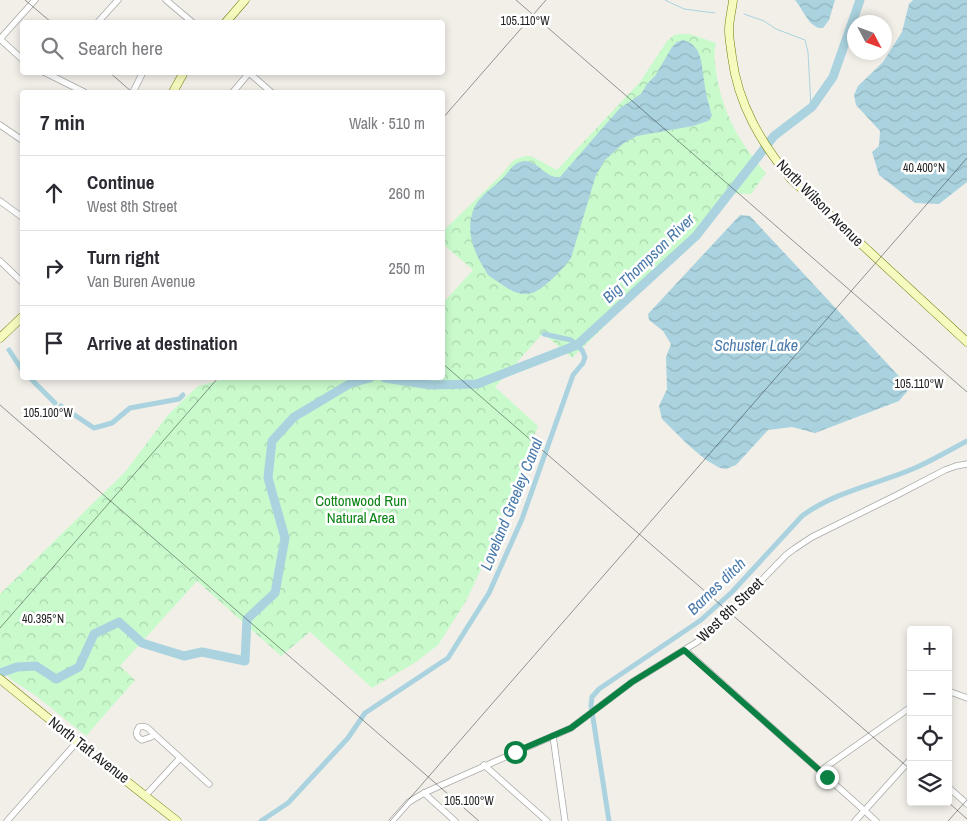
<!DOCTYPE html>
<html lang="en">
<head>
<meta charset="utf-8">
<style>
  body { margin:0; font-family:"Archivo Narrow",sans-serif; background:#f2f2f3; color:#2b2b33 }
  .controls { position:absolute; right:15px; bottom:15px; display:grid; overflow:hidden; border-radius:5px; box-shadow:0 2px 8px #0003 }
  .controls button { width:45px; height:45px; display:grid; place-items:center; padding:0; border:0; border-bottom:1px solid #e1e1e2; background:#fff; color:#2b2b33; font:25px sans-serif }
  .compass { position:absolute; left:847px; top:15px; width:45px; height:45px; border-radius:50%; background:#fff; box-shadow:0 2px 8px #0003; rotate:131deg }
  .stop { position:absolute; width:15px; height:15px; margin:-11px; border:4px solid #0b8043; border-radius:50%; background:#fff }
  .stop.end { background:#0b8043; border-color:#fff; box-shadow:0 1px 5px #0008 }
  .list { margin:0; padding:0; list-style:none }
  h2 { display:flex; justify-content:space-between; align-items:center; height:65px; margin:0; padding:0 20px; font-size:21px }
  h2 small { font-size:16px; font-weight:400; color:#7c7c81 }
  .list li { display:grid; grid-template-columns:32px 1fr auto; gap:15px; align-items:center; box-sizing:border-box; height:75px; padding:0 20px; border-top:1px solid #e1e1e2 }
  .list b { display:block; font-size:19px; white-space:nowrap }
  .list p { margin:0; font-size:16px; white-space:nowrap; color:#7c7c81 }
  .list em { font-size:16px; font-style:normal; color:#7c7c81 }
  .icon { flex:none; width:28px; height:28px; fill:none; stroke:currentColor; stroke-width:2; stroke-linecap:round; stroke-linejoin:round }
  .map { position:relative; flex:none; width:967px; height:821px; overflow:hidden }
  .search { position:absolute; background:#fff; box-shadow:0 2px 8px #0003; left:20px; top:20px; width:425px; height:55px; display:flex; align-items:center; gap:12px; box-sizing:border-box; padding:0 18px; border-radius:5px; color:#7c7c81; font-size:19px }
  .panel { position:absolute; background:#fff; box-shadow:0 2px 8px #0003; left:20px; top:90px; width:425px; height:290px; border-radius:5px }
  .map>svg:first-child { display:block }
  .park { fill:url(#park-crowns) }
  .water { fill:url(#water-waves) }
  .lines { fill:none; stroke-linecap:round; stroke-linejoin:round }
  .stream { stroke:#aad3df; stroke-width:1 }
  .canal { stroke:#aad3df; stroke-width:5 }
  .river { stroke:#aad3df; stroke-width:9 }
  .minor-casing { stroke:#a9a9a9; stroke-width:7 }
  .secondary-casing { stroke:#707d05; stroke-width:9 }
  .minor { stroke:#fff; stroke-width:5.5 }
  .secondary { stroke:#f7fabf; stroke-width:8 }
  .route { stroke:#0b8043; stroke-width:6 }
  .ticks { fill:none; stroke:#222; stroke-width:1; stroke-opacity:0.45 }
  .labels { text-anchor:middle; stroke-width:5; stroke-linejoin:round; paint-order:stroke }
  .street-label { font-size:15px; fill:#222; stroke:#fff }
  .park-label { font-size:15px; fill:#0c8416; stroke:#fff }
  .water-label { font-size:16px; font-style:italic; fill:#4a7aab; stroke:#fff }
  .ticks-label { font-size:12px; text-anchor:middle; fill:#222; stroke:#fff; stroke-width:5; stroke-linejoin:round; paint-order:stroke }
</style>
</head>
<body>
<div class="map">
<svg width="967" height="821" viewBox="0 0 967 821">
  <defs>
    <pattern id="park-crowns" width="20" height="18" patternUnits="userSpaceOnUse" patternTransform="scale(1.25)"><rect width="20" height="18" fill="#c8facc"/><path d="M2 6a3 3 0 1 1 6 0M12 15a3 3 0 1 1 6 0" fill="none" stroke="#acd6af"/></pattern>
    <pattern id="water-waves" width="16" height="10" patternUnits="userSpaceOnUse" patternTransform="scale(1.25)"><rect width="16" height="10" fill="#aad3df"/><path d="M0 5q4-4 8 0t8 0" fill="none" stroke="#92b5bf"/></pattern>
  </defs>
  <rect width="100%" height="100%" fill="#f2efe9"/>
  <path class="park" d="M679,34H690L716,43C713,52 715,62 716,70C721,110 739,143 766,173L751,194L730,193L699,235L658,274L572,358L543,333L495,387L538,426L498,534L466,601L438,645L416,662L372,688L310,632L281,656L197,581L120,666L135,680L86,736L35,695L13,681L0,669V594L125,472L168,415L198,386L228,378H442L443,303L473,270L443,244V231L499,177L514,160L525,156H531L557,170L640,82L667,41L674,35Z"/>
  <g class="water">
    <path d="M795,0H835L829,20L823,28C820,28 817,28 815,26C808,23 801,7 795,0Z"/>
    <path d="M913,0H967V182L939,204L915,203L879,175L872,152L879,146L880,131L856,105L854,95L858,86L883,62L902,32L909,4Z"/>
    <path d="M683,40C703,46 701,63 704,80C705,92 709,104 712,116L708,121L693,126L637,136L624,143L605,160L596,175L571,258C564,268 543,290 532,293C521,296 513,292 504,286C499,282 493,279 488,275C486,272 484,268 482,265C473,249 467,232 472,214C477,197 489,191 501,180C507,175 512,164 520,162C536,156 544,179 560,177L620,108L641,94L647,84L655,76L672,47L677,42Z"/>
    <path d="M740,215L750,216L910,388L899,401L815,433L792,427L768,430L736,465L726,469L720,468L706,460L687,444L662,419L659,406L667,389L666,357L671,344L663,331L649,320L648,314Z"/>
  </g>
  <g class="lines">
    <g class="stream">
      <path d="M665,0L684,9L715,13"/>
      <path d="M744,14L764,21L776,29L805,40L808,52L811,108"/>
    </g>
    <g class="canal">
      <path d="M9,350L22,370"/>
      <path d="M30,378L55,403"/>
      <path d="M61,406L94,428L112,423L130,408L179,399L183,395"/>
      <path d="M261,821L288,803L348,738L365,713L448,658L489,593L522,519L573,375L583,363L585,357L582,350L571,340L544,334"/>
      <path d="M609,821L591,705L592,697L599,689L701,620L732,592L802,516C836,491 878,484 915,468C933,460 950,450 967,441"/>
    </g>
    <g class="river">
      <path d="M385,378L431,385L477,384L577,345L696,236L774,136L812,107L833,77L860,0"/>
      <path d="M0,673L17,667L36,666L56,679L79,667L94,634L119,622L142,643L184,656L202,652L245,661L247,619L275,593L285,538L268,478L272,441L294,417L351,383L370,378"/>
    </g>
    <g class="minor-casing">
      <g id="minor">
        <path d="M166,0L192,22"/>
        <path d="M98,22L118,0"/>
        <path d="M0,39L35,0"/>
        <path d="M0,39L22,59"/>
        <path d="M44,72L84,92"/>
        <path d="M248,72L271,92"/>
        <path d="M133,92L143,72"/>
        <path d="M233,92L249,73"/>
        <path d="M0,125L22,140"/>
        <path d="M0,201L22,217"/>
        <path d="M0,261L22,282"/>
        <path d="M685,650L876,821"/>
        <path d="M948,691L967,698"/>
        <path d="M154,734L151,737L142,740C136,737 135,733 139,727C146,725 149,729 154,734L209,784"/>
        <path d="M553,736L565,821"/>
        <path d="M484,765L547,821"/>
        <path d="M820,771L911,707"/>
        <path d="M948,787L967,804"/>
        <path d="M424,793L455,821"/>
        <path d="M146,795L180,758"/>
        <path d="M7,821L77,742"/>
        <path d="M392,821L409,802L424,793L444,784L571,728L632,682L697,642L721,622L786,555L794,549L812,537L897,495L945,470L956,466L967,464"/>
        <path d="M855,821L911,759"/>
      </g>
    </g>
    <g class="secondary-casing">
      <g id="secondary">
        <path d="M733,0C732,10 729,20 729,30C729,39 731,48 732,57C738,104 761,143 791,179L967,342"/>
        <path d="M226,22L245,0"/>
        <path d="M173,92L184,72"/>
        <path d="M0,338L22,317"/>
        <path d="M0,679L97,758L177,821"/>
      </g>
    </g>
    <use href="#minor" class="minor"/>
    <use href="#secondary" class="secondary"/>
  </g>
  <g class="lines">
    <path class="route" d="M515,752L571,728L632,682L684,650L827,777"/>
  </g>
  <path class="ticks" d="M25,0L51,22M516,0L967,392M109,72L132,92M442,119L546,0M442,363L911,770M0,405L479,821M0,628L218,378M948,802L967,819M390,821L967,158M948,821L967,800"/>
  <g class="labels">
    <g class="street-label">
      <text transform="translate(820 203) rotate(45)" y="5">North Wilson Avenue</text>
      <text transform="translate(730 610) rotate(-44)" y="5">West 8th Street</text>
      <text transform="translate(89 750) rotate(38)" y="5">North Taft Avenue</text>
    </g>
    <g class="park-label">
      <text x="361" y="506">Cottonwood Run<tspan x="361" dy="17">Natural Area</tspan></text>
    </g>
    <g class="water-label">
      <text transform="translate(648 258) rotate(-44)" y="6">Big Thompson River</text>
      <text x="756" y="351">Schuster Lake</text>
      <text transform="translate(511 504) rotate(-68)" y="6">Loveland Greeley Canal</text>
      <text transform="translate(716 586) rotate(-44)" y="6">Barnes ditch</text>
    </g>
  </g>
  <g class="ticks-label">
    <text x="525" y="25">105.110°W</text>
    <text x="924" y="172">40.400°N</text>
    <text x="919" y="388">105.110°W</text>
    <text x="48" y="417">105.100°W</text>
    <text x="43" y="623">40.395°N</text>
    <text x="469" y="805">105.100°W</text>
  </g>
</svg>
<div class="controls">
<button>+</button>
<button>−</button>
<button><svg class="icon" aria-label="locate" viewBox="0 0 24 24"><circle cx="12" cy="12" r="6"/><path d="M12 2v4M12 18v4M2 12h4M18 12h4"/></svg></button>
<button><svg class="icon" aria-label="layers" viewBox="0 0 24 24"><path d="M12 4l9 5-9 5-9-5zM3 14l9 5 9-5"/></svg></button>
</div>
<svg class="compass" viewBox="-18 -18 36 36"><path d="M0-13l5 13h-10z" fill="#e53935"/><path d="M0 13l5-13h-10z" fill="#7c7c81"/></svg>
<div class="stop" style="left:515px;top:752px"></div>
<div class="stop end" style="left:827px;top:777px"></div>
<div class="search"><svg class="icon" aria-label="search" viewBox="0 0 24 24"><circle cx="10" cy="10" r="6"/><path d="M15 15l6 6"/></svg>Search here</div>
<section class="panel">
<h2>7 min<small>Walk · 510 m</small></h2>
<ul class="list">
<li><svg class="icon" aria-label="ahead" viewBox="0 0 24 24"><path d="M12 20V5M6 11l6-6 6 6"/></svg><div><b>Continue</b><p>West 8th Street</p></div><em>260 m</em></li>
<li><svg class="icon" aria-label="right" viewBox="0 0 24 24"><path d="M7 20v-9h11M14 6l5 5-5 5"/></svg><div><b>Turn right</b><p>Van Buren Avenue</p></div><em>250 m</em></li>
<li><svg class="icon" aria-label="arrive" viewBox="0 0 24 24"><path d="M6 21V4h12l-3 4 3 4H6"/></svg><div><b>Arrive at destination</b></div></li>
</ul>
</section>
</div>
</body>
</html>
